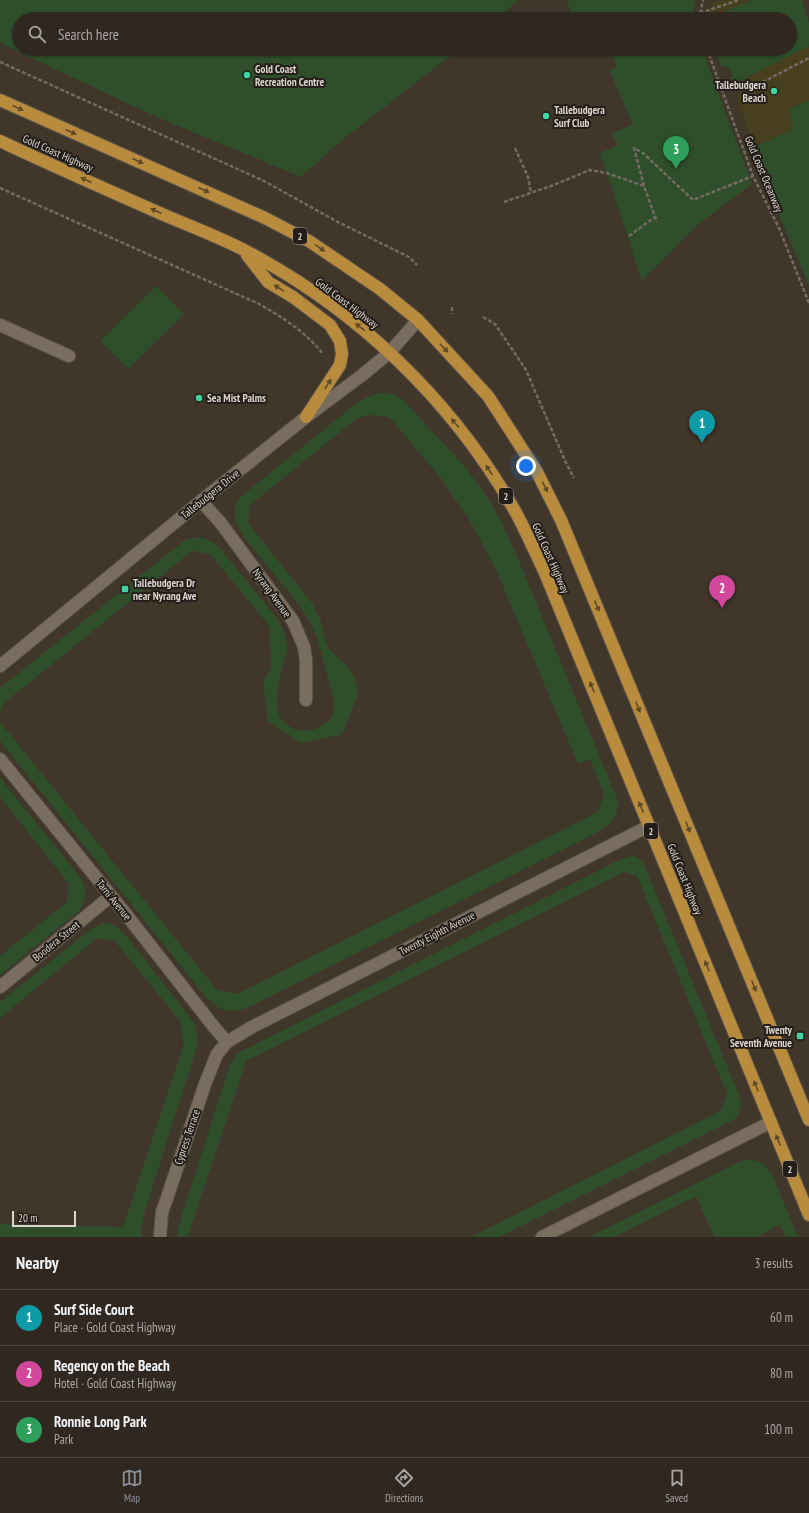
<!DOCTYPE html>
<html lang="en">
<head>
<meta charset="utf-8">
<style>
  body { margin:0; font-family:"PT Sans Narrow",sans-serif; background:#383029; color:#f1f3f6 }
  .scale { position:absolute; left:12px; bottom:10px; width:64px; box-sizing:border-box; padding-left:4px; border:2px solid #dad4cd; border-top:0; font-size:11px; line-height:14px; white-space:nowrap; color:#dad4cd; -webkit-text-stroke:3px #231e19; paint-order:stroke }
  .you { position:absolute; left:526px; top:466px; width:14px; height:14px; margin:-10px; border:3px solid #fff; border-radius:50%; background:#1a73e8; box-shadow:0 0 0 6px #1a73e833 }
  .badge { display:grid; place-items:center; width:26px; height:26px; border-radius:50%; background:#8c9099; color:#fff; font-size:13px; font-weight:700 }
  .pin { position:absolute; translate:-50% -33px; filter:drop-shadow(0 1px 2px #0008) }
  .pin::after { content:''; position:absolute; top:21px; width:14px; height:12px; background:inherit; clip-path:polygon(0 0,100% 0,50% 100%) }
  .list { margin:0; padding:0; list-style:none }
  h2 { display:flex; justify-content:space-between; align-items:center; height:52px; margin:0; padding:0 16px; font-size:17px }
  h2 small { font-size:13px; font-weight:400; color:#a8a6a5 }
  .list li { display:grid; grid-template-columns:26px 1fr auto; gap:12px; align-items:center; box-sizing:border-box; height:56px; padding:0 16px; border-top:1px solid #4b443e }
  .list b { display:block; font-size:15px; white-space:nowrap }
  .list p { margin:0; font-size:13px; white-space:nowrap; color:#a8a6a5 }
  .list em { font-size:13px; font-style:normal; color:#a8a6a5 }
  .icon { flex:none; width:22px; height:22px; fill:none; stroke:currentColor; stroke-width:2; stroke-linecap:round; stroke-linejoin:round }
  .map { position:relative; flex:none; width:809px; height:1237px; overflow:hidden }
  .search { position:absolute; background:#302820; box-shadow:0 1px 3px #0004; left:12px; right:12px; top:12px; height:44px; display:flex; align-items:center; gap:10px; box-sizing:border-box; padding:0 14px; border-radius:22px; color:#a8a6a5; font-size:15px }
  .sheet { height:220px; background:#302820 }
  nav { display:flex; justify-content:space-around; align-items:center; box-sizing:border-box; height:56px; border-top:1px solid #4b443e; background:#302820; font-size:11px; color:#a8a6a5 }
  nav a { display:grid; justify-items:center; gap:2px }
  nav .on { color:#8c9099 }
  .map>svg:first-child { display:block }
  .green { fill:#2e4f2a }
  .sand { fill:#483f1f }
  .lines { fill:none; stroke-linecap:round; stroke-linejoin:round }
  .minor-casing { stroke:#5d544a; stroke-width:14 }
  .highway-casing { stroke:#5d544a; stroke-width:14 }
  .path { stroke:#746b61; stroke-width:2.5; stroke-dasharray:4 2; stroke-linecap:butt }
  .minor { stroke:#796d60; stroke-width:12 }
  .highway { stroke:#b98b3d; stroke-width:12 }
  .oneway { fill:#5f4a27 }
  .poi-dot { fill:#3fd4a2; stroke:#231e19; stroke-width:1.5 }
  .labels { text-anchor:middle; stroke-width:4; stroke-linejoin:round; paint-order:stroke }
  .shield { fill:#231e19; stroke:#a39d97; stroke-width:1 }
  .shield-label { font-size:10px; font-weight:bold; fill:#dad4cd }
  .poi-label { font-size:11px; font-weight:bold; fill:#dad4cd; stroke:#231e19; text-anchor:start }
  .street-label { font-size:11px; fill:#dad4cd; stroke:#231e19 }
</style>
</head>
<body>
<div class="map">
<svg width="809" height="1237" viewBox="0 0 809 1237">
  <rect width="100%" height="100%" fill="#40362a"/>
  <g class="green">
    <path d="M0,0H519L496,19H19V49H459L341,141L301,177L154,116L0,43Z"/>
    <path d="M570,0H696L693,11L694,19H574L567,4Z"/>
    <path d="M753,0H802L809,23V46L740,81L730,82L733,76L729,67L721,66L715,49H790V19H705V18Z"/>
    <path d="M609,49H702L752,184L696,226L642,281L600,153L618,145L612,134L633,124L609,70L617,67Z"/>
    <path d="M809,100V286L778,212L755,146L792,130L789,109Z"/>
    <path d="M156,286L184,314L128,369L100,341Z"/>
    <path d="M380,393C391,393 397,395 405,402L467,469L489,500L501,521L517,556L618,801C618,817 612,824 598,832L251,1006C230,1015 220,1012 205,996L0,741V722L217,990L237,994L598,812L604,794L590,759L578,764L496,570L470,521L440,477L389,417L368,415L356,419L250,505L248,523L312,603L321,621L326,643L329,649L348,667L353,674L357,686L358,694L344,730L339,735L301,743L268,721L263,682L271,667L270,627L210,554L192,551L3,704L0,713V688L185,540C198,534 207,539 218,546L276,617C283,628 287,637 287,650C283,668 274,694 278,711C279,716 281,719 284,722C298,737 329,732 334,710C334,707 334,703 334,701L318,641L312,625L299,605L243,536C237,527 232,512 237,502C240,497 245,493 249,490L358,402L368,397Z"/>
    <path d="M0,778L80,877C87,889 88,899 79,911L0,975V956L67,902L69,884L0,797Z"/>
    <path d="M632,856L637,857L643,862L740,1097C743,1107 740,1111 735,1119L499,1237H471L720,1111L727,1094L637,876L624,872L246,1061L188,1235L189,1237H178V1228L230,1064L238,1053L619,860Z"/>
    <path d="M104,923C116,923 120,930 128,938L195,1024L198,1043L144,1214L142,1227V1237H0V1224L123,1227L184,1043L180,1021L114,940L96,939L0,1018V1002L91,929Z"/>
    <path d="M748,1160C760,1160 766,1165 772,1174L798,1237H786L780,1225L757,1237H714L696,1196L614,1237H589L725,1169L740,1161Z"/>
  </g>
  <g class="sand">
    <path d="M724,0H753L705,18L713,2Z"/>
    <path d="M809,46V100L790,109L792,130L755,146L738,103L740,81Z"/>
  </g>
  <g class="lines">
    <g class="minor-casing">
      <g id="minor">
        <path d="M0,325L69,356"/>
        <path d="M201,501L220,522L293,621L304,647L306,660V700"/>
        <path d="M0,666L201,501L306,417L361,376L389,353L418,320"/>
        <path d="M0,759L125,913L214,1027L227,1042"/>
        <path d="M0,987L111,896"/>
        <path d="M160,1237L162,1212L166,1201L205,1084L217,1054L227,1042L252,1027L649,826"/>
        <path d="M542,1237L771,1122"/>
      </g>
    </g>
    <g class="highway-casing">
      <g id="highway">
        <path d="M0,100L265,218L309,241L380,289L418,320L488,396L537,472L561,520L809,1120"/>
        <path d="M0,141C51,165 103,188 155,211C184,224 215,235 244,250C357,309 452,400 515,511C526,531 535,552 545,573L809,1215"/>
        <path d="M247,255L268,282L293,297L330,325L340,341L342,354L340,365L306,417"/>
      </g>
    </g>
    <g class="path">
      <path d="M700,13L739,0"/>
      <path d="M699,19L703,0"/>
      <path d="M707,49L753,176L779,228L809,303"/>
      <path d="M0,62L264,181L336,221L409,257L417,265"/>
      <path d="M721,89L763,82L809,58"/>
      <path d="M515,148L528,177L531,193"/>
      <path d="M644,186L634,148L643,153L693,200L753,176"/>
      <path d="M0,188L257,303C281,316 306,332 323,354"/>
      <path d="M504,202L551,186L590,170L607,173L644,186L657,222"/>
      <path d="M629,236L655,217"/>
      <path d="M452,307V314"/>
      <path d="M483,317L495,324L526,370L566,463L574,478"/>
    </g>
    <use href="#minor" class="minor"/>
    <use href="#highway" class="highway"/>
  </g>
  <defs><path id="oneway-solid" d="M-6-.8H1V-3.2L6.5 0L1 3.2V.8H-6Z"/></defs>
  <g class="oneway">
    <use href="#oneway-solid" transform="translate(18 108) rotate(24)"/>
    <use href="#oneway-solid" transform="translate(71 132) rotate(24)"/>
    <use href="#oneway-solid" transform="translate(138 161) rotate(24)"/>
    <use href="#oneway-solid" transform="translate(86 180) rotate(-156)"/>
    <use href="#oneway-solid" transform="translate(204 190) rotate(24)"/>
    <use href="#oneway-solid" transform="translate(156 211) rotate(-156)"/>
    <use href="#oneway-solid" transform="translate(320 248) rotate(34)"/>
    <use href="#oneway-solid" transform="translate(279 288) rotate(-148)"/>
    <use href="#oneway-solid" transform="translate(360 327) rotate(-143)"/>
    <use href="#oneway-solid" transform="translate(444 348) rotate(46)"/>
    <use href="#oneway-solid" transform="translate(328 384) rotate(-56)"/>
    <use href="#oneway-solid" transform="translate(455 423) rotate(-130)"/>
    <use href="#oneway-solid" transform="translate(489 470) rotate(-124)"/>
    <use href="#oneway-solid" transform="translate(545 487) rotate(63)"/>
    <use href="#oneway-solid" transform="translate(597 606) rotate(68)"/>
    <use href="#oneway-solid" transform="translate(592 687) rotate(-113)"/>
    <use href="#oneway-solid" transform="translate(638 707) rotate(68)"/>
    <use href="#oneway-solid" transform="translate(641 807) rotate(-112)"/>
    <use href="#oneway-solid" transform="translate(688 827) rotate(68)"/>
    <use href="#oneway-solid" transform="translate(707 966) rotate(-112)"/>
    <use href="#oneway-solid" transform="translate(754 986) rotate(68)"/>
    <use href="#oneway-solid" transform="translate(756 1086) rotate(-112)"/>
    <use href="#oneway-solid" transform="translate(778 1140) rotate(-112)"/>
  </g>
  <g class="poi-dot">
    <circle cx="247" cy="75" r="4"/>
    <circle cx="774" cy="91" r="4"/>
    <circle cx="546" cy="116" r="4"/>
    <circle cx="199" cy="398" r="4"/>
    <rect x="121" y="585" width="8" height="8" rx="2"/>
    <rect x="796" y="1032" width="8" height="8" rx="2"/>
  </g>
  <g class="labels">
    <g class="shield">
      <rect x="293" y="228" width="14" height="16" rx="3"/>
      <rect x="499" y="488" width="14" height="16" rx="3"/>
      <rect x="644" y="823" width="14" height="16" rx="3"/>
      <rect x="783" y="1161" width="14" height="16" rx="3"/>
    </g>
    <g class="shield-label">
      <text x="300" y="240">2</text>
      <text x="506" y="500">2</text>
      <text x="651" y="835">2</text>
      <text x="790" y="1173">2</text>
    </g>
    <g class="poi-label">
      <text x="255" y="73">Gold Coast<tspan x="255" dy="13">Recreation Centre</tspan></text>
      <text x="766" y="89" text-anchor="end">Tallebudgera<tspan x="766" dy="13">Beach</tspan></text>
      <text x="554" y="114">Tallebudgera<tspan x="554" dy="13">Surf Club</tspan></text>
      <text x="207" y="402">Sea Mist Palms</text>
      <text x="133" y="587">Tallebudgera Dr<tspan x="133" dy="13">near Nyrang Ave</tspan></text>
      <text x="792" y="1034" text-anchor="end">Twenty<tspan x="792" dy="13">Seventh Avenue</tspan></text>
    </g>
    <g class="street-label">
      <text transform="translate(58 153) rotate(24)" y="4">Gold Coast Highway</text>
      <text transform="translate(764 174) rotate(67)" y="4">Gold Coast Oceanway</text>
      <text transform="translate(347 303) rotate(37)" y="4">Gold Coast Highway</text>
      <text transform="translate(210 494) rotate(-39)" y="4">Tallebudgera Drive</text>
      <text transform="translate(551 558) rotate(66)" y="4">Gold Coast Highway</text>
      <text transform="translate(272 593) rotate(54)" y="4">Nyrang Avenue</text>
      <text transform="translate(685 879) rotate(68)" y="4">Gold Coast Highway</text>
      <text transform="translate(114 900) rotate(51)" y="4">Tarni Avenue</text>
      <text transform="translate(437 933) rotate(-27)" y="4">Twenty Eighth Avenue</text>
      <text transform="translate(56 941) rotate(-39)" y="4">Boodera Street</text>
      <text transform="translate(187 1137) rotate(-71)" y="4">Cypress Terrace</text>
    </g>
  </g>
</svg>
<div class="scale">20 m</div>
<div class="you"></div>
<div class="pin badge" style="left:702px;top:443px;background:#0f9aa8">1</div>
<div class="pin badge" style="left:722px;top:608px;background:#d1479c">2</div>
<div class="pin badge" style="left:676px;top:169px;background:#2e9e5b">3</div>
<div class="search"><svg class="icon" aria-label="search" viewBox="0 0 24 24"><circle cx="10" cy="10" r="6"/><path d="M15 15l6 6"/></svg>Search here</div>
</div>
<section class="sheet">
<h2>Nearby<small>3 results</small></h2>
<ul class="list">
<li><span class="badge" style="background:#0f9aa8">1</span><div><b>Surf Side Court</b><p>Place · Gold Coast Highway</p></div><em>60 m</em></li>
<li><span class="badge" style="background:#d1479c">2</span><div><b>Regency on the Beach</b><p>Hotel · Gold Coast Highway</p></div><em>80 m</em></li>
<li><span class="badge" style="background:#2e9e5b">3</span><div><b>Ronnie Long Park</b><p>Park</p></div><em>100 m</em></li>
</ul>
</section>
<nav>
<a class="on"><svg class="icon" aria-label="map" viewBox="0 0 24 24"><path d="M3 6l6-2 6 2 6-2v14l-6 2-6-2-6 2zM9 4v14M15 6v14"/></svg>Map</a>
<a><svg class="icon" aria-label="directions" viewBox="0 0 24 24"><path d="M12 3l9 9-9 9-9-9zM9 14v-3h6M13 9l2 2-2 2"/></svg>Directions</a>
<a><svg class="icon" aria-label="saved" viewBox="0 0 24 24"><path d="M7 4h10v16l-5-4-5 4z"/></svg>Saved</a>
</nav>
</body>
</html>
